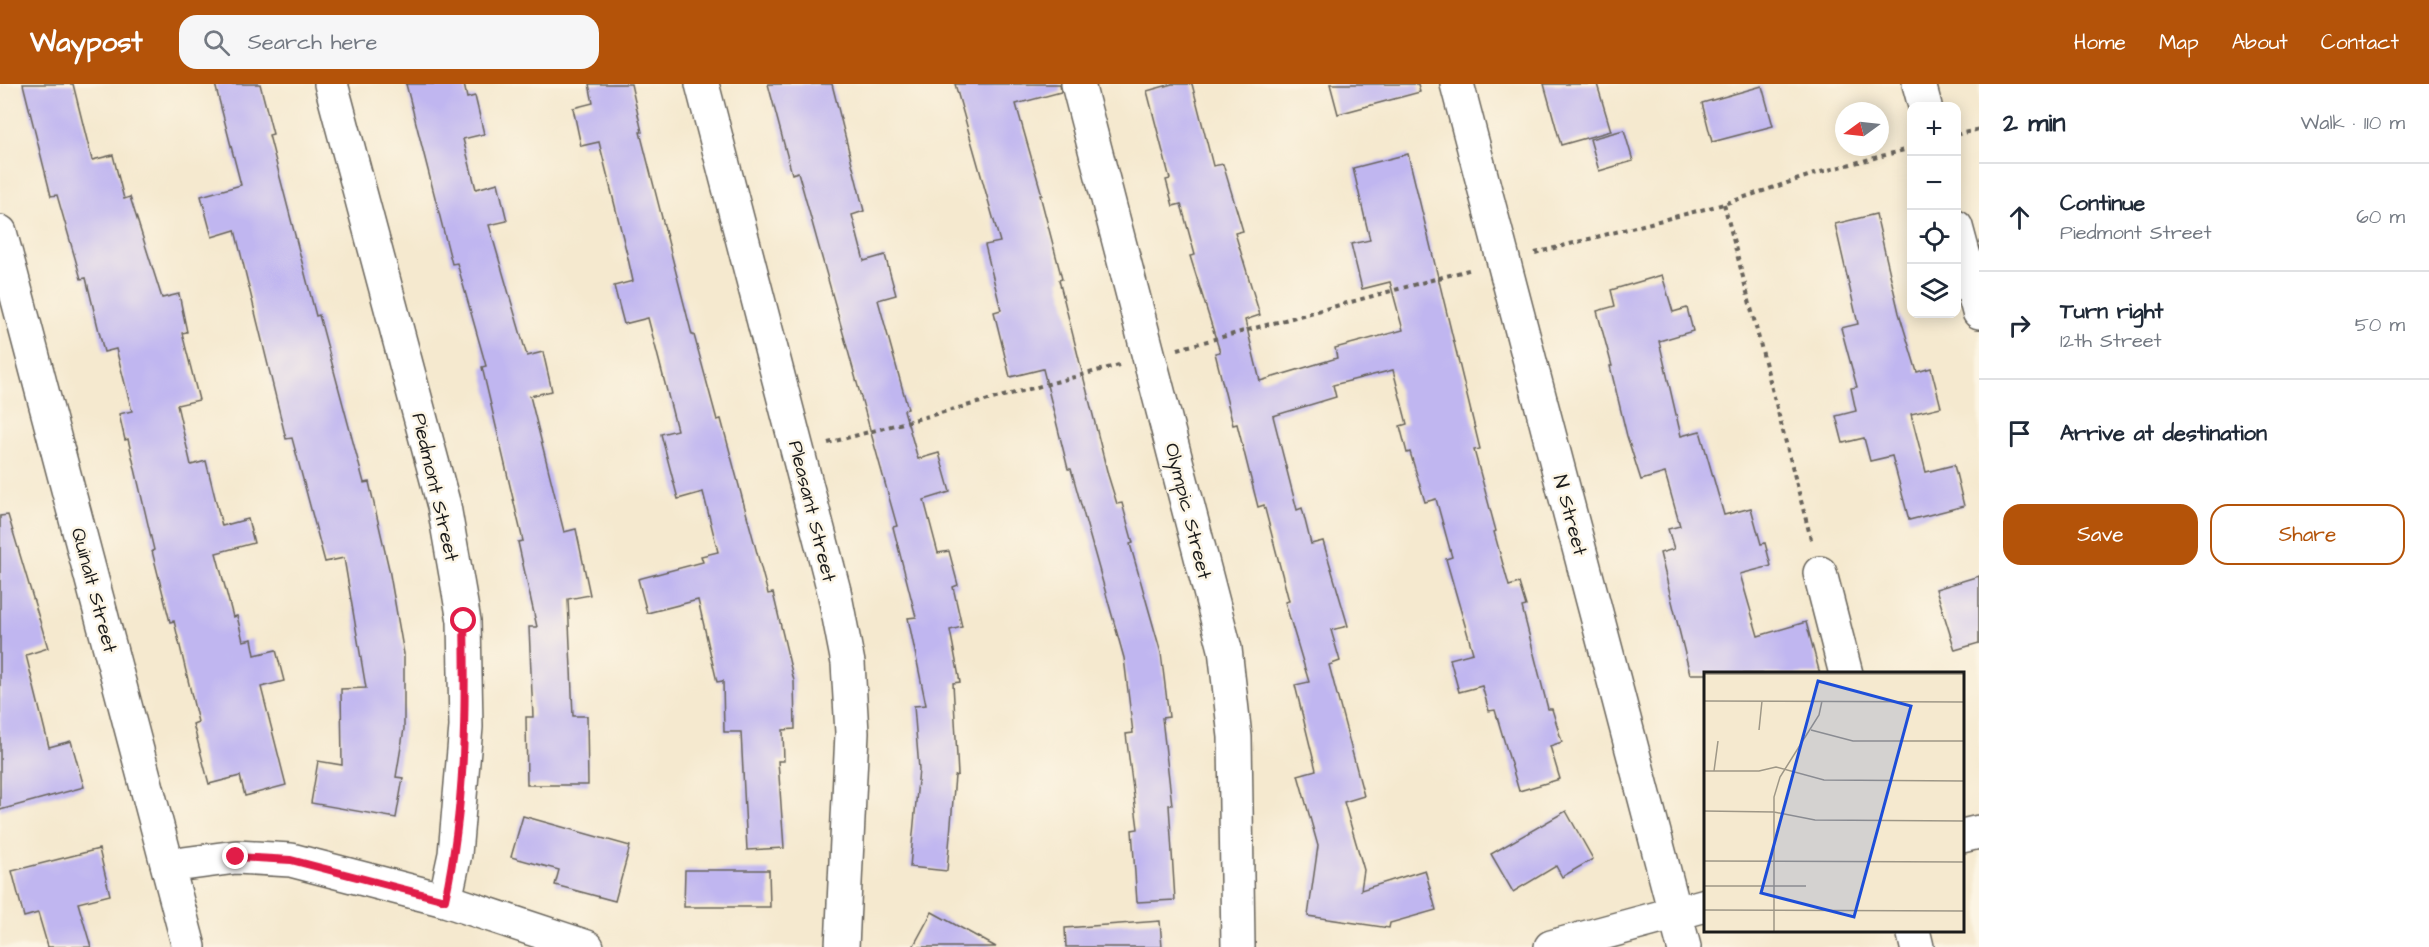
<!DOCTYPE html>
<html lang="en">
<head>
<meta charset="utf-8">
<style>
  body { margin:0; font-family:"Architects Daughter",sans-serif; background:#f6f6f7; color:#1f2937 }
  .controls { position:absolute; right:18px; top:18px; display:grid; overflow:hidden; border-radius:12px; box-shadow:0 3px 15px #0003 }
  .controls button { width:54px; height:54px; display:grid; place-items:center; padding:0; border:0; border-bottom:2px solid #e0e1e3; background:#fff; color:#1f2937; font:30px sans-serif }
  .compass { position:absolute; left:1835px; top:18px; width:54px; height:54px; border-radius:50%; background:#fff; box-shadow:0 3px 15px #0003; rotate:255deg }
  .stop { position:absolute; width:18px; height:18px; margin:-14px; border:4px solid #e11d48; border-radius:50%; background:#fff }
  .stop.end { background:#e11d48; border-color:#fff; box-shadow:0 2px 6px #0008 }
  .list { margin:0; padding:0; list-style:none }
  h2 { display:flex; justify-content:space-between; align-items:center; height:78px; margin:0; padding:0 24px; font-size:26px }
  h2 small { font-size:20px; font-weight:400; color:#747a83 }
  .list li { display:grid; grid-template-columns:39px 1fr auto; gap:18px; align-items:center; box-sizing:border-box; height:108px; padding:0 24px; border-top:2px solid #e0e1e3 }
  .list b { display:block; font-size:22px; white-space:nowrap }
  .list p { margin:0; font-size:20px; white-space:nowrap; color:#747a83 }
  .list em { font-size:20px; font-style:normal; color:#747a83 }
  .actions { display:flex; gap:12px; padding:18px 24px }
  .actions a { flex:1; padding:14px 0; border:2px solid #b45309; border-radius:18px; text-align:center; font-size:21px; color:#b45309 }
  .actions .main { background:#b45309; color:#fff }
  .icon { flex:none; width:33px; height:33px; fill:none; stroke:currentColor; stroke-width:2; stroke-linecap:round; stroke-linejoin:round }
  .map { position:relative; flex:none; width:1979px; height:863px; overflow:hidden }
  header { display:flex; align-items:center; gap:36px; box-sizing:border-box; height:84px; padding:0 30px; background:#b45309; color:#fff }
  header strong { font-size:28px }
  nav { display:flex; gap:33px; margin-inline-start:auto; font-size:21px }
  .search { width:420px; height:54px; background:#f6f6f7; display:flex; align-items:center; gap:15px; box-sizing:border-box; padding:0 21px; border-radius:18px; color:#747a83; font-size:22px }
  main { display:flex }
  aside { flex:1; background:#fff }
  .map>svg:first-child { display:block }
  .building { fill:#c0b6f0 }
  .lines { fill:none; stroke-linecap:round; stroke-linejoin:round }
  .minor-casing { stroke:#68645b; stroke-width:36 }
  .path { stroke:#68645b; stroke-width:4; stroke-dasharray:4.5 4.5; stroke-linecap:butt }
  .minor { stroke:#fff; stroke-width:33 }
  .route { stroke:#e11d48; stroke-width:8 }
  .labels { text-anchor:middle; stroke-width:5; stroke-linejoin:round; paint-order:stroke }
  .street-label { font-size:20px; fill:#1c1c1c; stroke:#fcf5e5 }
  .inset-road { fill:none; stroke:#9e9787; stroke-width:1.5 }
  .view { fill:#1d4ed8; fill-opacity:0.15; stroke:#1d4ed8; stroke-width:3 }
  .inset-edge { fill:none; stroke:#1c1c1c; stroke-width:3 }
</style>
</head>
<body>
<header>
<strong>Waypost</strong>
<div class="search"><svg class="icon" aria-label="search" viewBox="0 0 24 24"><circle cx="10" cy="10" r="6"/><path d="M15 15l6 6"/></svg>Search here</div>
<nav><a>Home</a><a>Map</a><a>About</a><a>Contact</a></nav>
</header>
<main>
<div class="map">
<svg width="1979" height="863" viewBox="0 0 1979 863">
  <rect width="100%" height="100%" fill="#fcf5e5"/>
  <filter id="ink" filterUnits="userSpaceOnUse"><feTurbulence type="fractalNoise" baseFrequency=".0167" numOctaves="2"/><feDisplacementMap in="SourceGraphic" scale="12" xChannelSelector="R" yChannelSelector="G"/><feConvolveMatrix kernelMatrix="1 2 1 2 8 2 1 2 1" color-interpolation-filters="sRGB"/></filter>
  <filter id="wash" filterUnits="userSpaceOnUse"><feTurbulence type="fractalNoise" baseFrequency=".008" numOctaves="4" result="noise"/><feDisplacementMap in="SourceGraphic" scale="24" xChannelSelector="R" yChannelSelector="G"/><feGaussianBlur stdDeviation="1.35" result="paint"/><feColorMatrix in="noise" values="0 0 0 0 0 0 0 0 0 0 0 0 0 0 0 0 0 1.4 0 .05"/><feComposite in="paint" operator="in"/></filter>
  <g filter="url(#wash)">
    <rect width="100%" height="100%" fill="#f5e9cf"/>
    <g id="blocks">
      <g class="building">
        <path d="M23,0H73L92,76L113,71L124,115L130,113L162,214L179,210L187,248L182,249L199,316L177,321L191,381L206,377L222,442L248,435L254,459L216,469L233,533L237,532L243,557L252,555L255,571L276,566L284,597L261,603L286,701L245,712L240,692L209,700L193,640L198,638L174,537L170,538L152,467L154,466L128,355L125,356L119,330L132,327L116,265L104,268L86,194L81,195L57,111L51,112Z"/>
        <path d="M215,0H260L273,50L269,51L316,232L319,231L364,399L369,398L389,485L404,570V645L396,693L403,694L396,734L311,719L318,677L342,681L341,605L366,604L344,474L325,478L292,354L286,355L235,146L212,153L201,112L241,101Z"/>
        <path d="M406,0H464L467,14L475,12L484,50L463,55L476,105L498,99L507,137L489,141L527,272L543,268L552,307L530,312L564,448L576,445L590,511L568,515L573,632H587L588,701H527L526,633H533L529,543H537L518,458L523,457L482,283L486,282L457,179L452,180Z"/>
        <path d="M589,0H631L642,48H640L692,251H694L717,336L721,335L768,510L773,509L794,597L795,645L783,646L784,677H778L784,764L747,766L741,648H724L723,597L717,598L698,516L647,529L638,495L703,478L701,472L718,468L703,408L678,415L661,350L677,346L648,234L624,240L614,202L633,197L627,170L599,58L581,62L573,24L593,19Z"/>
        <path d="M768,0H832L864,127L852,131L864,177L885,171L896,211L878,216L908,325L904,326L918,375L939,369L950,408L924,416L938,469L949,467L958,501L953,503L962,543L950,546L960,598L953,599L958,691L955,692L947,787L910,783L919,685L914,622L926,621L908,534L916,533L893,443L897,442L798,88L792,90Z"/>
        <path d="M955,0H1060L1061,8L1016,20L1042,111H1040L1062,195L1059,196L1108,391L1117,420L1122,419L1133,459L1130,460L1161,569L1169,633L1162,634L1172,721H1169L1175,816L1137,818L1132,746L1138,745L1126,650L1133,649L1124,574L1071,385H1068L1043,285L1010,293L994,228L1001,226L985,161L1000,158Z"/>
        <path d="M1172,0H1192L1213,82L1223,80L1243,147L1235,149L1260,231L1245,236L1260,297L1337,274L1335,264L1403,246L1390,198L1362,205L1351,160L1370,156L1353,84L1408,70L1480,365L1474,366L1496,447L1494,448L1509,502L1519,499L1526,522L1522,523L1548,625H1552L1562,658L1550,662L1560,695L1519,707L1495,626L1489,627L1482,602L1459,608L1450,575L1473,569L1446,475L1452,473L1436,415L1425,418L1410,368L1407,369L1400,342L1407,340L1393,286L1333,301L1336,313L1273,332L1297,426L1302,424L1311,460L1323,457L1348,542L1331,546L1340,577L1329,581L1364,712L1344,718L1364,786L1361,806L1425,786L1436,826L1390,839L1389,844L1308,832L1318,762L1298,691L1316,686L1295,601L1309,598L1285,518L1289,517L1264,421L1258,423L1237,340L1233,341L1215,269L1220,268L1190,172L1195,171L1181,120L1173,122L1166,96L1170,95L1147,7Z"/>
        <path d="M1330,0H1418L1420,8L1338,30Z"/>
        <path d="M1544,0H1597L1611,47L1561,61Z"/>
        <path d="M1762,2L1773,42L1712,58L1702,19Z"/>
        <path d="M1624,46L1633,77L1599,87L1590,55Z"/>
        <path d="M1876,130L1899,229L1917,288L1931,284L1941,323L1911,330L1926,388L1954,381L1964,422L1909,436L1892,372L1870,377L1864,354L1843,359L1836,332L1856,327L1851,304L1857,303L1841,244L1858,240L1835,140Z"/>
        <path d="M1662,191L1673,228L1687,224L1693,247L1659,257L1681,352L1700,347L1724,431L1751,424L1761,460L1765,459L1771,482L1740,490L1758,552L1806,538L1820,590H1690L1660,469L1674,465L1668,445L1680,442L1665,389L1641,396L1627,352L1610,282H1612L1597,227L1615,222L1611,206Z"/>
        <path d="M8,431L48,564L26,571L49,663L71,657L84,703L0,726V432Z"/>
        <path d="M1979,492V559L1955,566L1936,505Z"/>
        <path d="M1566,727L1593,775L1562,793L1556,782L1513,808L1491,770Z"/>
        <path d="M523,732L630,762L615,817L555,801L559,786L511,773Z"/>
        <path d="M99,765L110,811L78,819L91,863H48L38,829L24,833L12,787Z"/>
        <path d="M685,786H769L770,823H684Z"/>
        <path d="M932,828L996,863H913Z"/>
        <path d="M1160,837L1162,863H1066L1065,844Z"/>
      </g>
    </g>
  </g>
  <g filter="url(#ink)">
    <use href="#blocks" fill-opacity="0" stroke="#68645b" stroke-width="1.5"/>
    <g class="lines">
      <g class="minor-casing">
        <g id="minor">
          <path d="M331,0L444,422L464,537L466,643L455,770L445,816"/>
          <path d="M702,0L834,507L848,579L852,649L842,863"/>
          <path d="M1078,0L1225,565L1235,653L1238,863"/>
          <path d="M1457,0L1684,863"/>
          <path d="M1919,0L1925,22"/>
          <path d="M1956,143L1979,228"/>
          <path d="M0,148L189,863"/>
          <path d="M1820,489L1846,590"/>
          <path d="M1962,752L1979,748"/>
          <path d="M168,782L236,773L291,776L445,816L587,863"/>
          <path d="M1913,846L1917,863"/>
          <path d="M1551,863L1706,821"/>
        </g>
      </g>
      <g class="path">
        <path d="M1956,51L1979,45"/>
        <path d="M1724,120L1812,459"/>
        <path d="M1535,169L1724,120L1817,89L1912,64"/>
        <path d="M1178,265L1472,185"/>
        <path d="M828,359L1119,281"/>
      </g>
      <use href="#minor" class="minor"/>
    </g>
  </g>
  <g class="lines" filter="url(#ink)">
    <path class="route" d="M236,773L291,776L445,816C465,724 466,631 464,537"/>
  </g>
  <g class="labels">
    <g class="street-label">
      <text transform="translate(436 403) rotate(77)" y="7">Piedmont Street</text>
      <text transform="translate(813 427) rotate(76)" y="7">Pleasant Street</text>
      <text transform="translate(1189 427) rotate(76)" y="7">Olympic Street</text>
      <text transform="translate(1571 431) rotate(75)" y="7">N Street</text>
      <text transform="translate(95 506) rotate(75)" y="7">Quinalt Street</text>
    </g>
  </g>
  <g transform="translate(1704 588)">
    <rect width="260" height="260" fill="#f5e9cf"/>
    <path class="inset-road" d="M0,2H260M0,29L260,30M55,58L58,29M107,58L149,69H260M0,99H55L72,95L120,108L260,109M10,99L14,69M0,139L70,140L111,148L260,149M0,189L260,190M0,214H102M0,238L260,239M70,259V125L76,105L115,43L118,29"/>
    <path class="view" d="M114,9L207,34L150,245L57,221Z"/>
    <rect width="260" height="260" class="inset-edge"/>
  </g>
</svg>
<div class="controls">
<button>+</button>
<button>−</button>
<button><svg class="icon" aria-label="locate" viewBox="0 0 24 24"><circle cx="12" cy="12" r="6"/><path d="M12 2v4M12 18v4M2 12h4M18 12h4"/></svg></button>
<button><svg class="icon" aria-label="layers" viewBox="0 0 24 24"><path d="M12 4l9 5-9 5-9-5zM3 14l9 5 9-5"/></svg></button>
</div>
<svg class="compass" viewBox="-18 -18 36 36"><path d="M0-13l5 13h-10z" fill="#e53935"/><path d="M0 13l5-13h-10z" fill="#747a83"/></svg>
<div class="stop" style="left:464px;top:537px"></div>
<div class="stop end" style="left:236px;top:773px"></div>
</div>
<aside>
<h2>2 min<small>Walk · 110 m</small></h2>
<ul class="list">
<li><svg class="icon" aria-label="ahead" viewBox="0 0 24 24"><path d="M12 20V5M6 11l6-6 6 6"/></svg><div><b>Continue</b><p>Piedmont Street</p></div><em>60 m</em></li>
<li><svg class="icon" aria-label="right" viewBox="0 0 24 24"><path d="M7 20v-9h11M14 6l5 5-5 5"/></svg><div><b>Turn right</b><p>12th Street</p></div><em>50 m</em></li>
<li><svg class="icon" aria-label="arrive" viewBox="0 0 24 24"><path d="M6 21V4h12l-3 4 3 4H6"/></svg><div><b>Arrive at destination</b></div></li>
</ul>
<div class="actions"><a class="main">Save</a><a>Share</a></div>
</aside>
</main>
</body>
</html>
